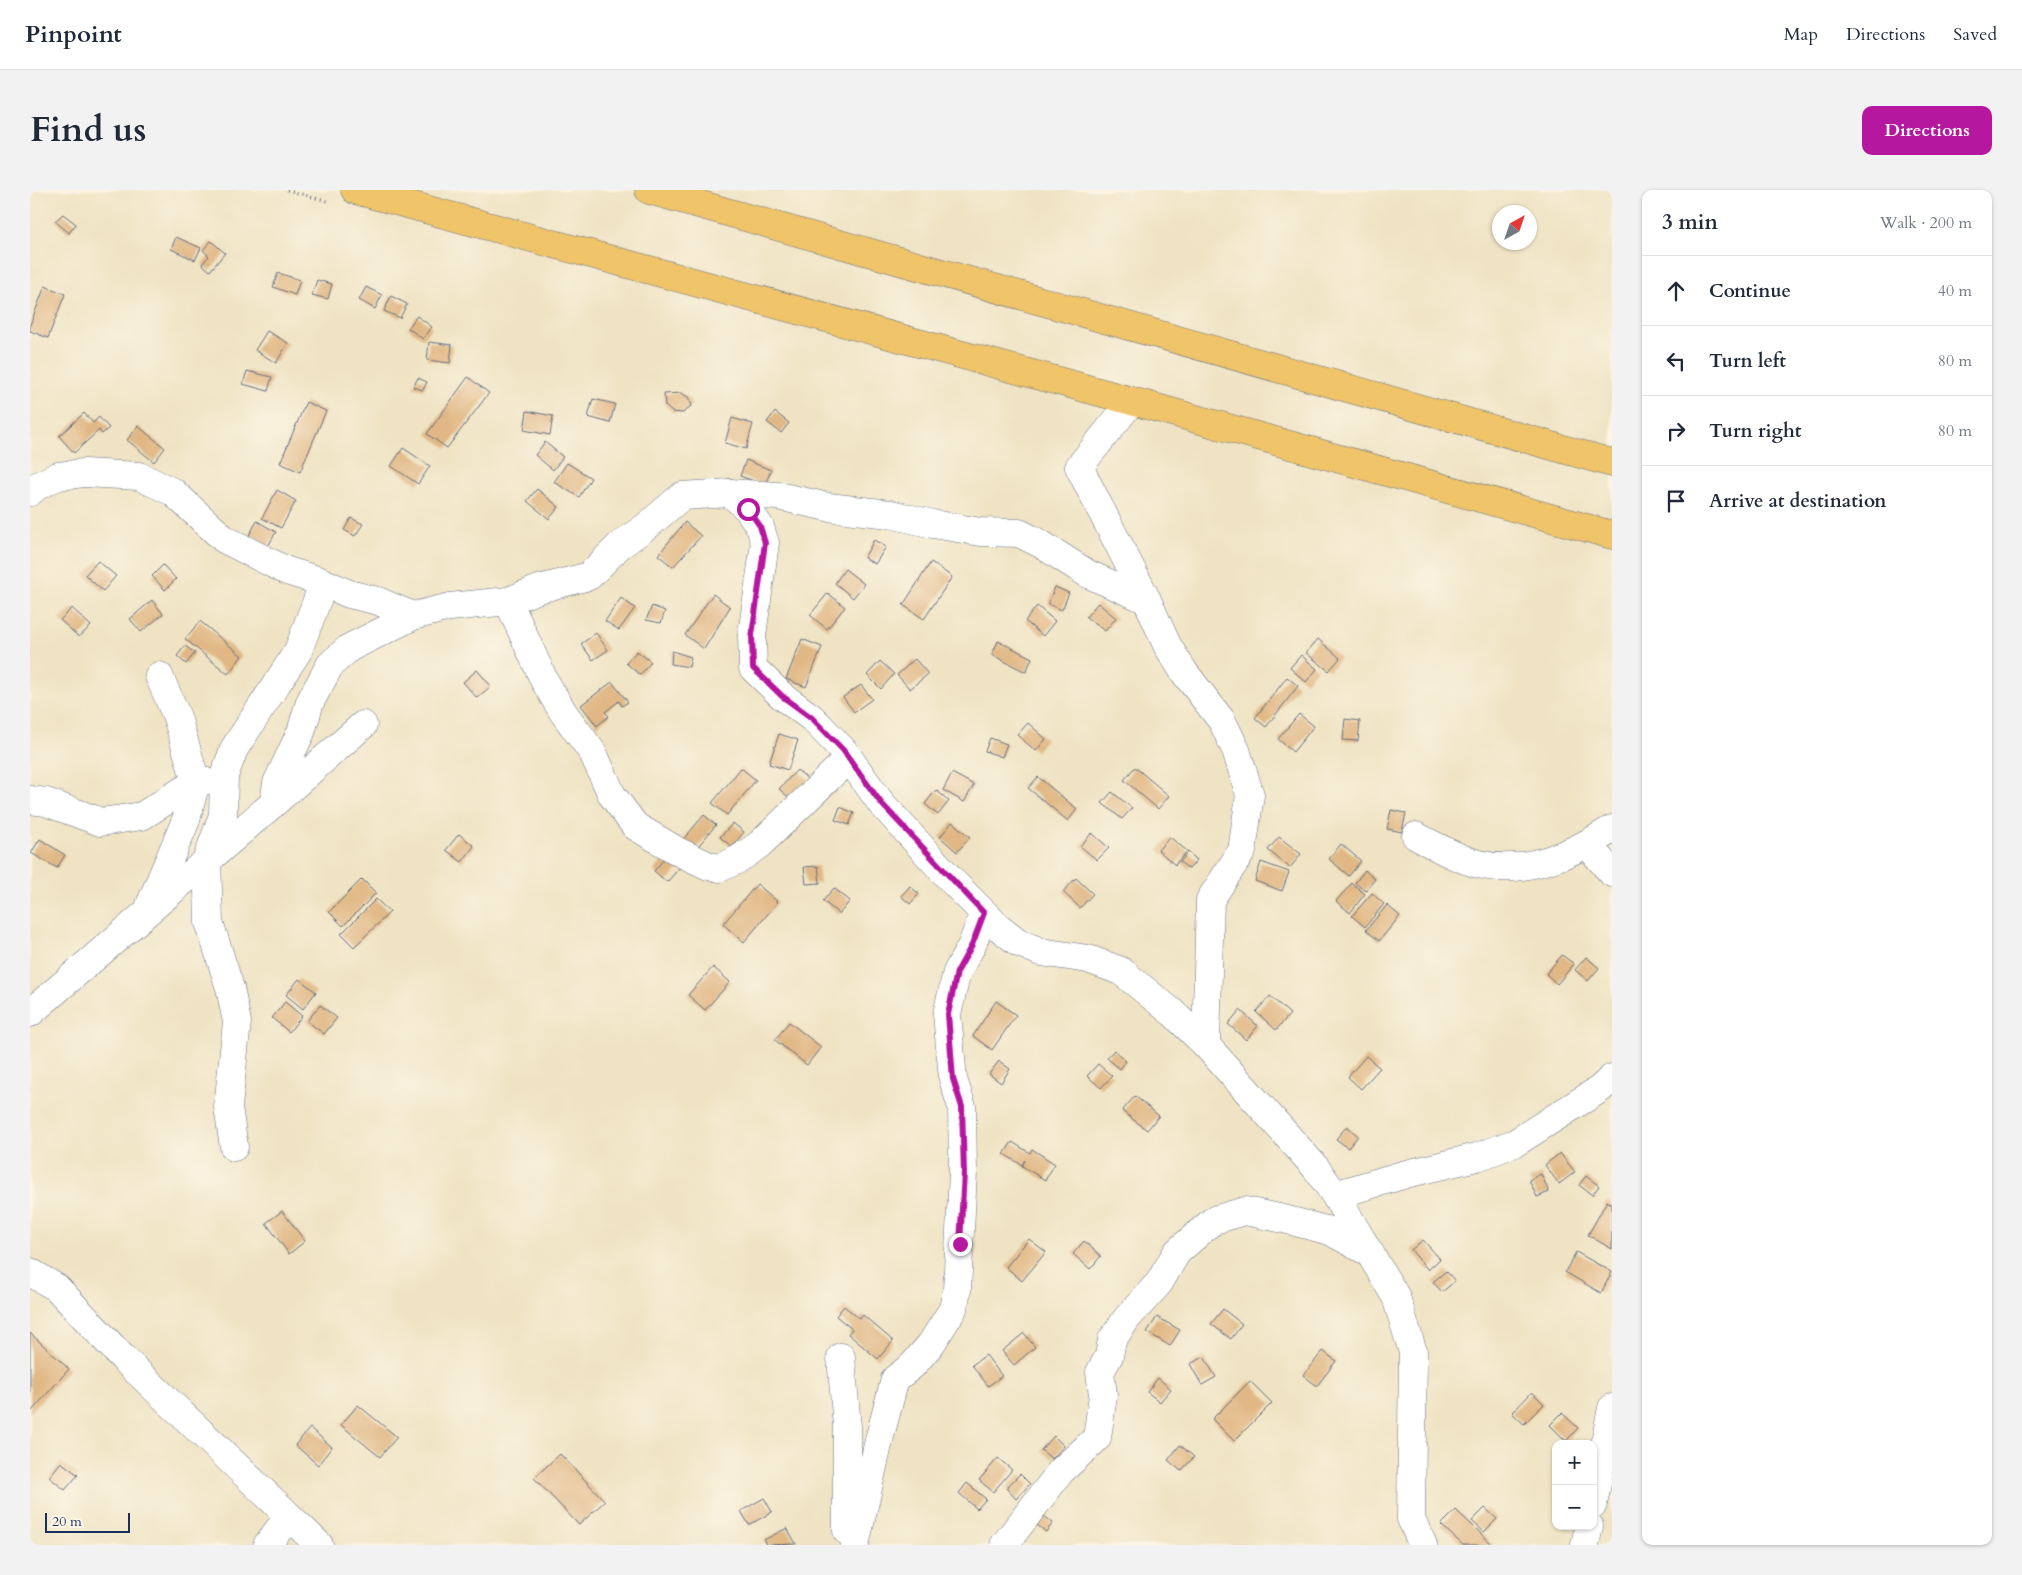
<!DOCTYPE html>
<html lang="en">
<head>
<meta charset="utf-8">
<style>
  body { margin:0; font-family:Cardo,serif; background:#f2f2f3; color:#1f2937 }
  .controls { position:absolute; right:15px; bottom:15px; display:grid; overflow:hidden; border-radius:10px; box-shadow:0 1px 4px #0004 }
  .controls button { width:45px; height:45px; display:grid; place-items:center; padding:0; border:0; border-bottom:1px solid #e0e1e3; background:#fff; color:#1f2937; font:25px sans-serif }
  .compass { position:absolute; left:1462px; top:15px; width:45px; height:45px; border-radius:50%; background:#fff; box-shadow:0 1px 4px #0004; rotate:40deg }
  .scale { position:absolute; left:15px; bottom:12px; width:85px; box-sizing:border-box; padding-left:5px; border:2px solid #1b2f5e; border-top:0; font-size:14px; line-height:18px; white-space:nowrap; color:#1b2f5e; -webkit-text-stroke:4px #fcf5e5; paint-order:stroke }
  .stop { position:absolute; width:15px; height:15px; margin:-11px; border:4px solid #b5179e; border-radius:50%; background:#fff }
  .stop.end { background:#b5179e; border-color:#fff; box-shadow:0 1px 5px #0008 }
  .list { margin:0; padding:0; list-style:none }
  h2 { display:flex; justify-content:space-between; align-items:center; height:65px; margin:0; padding:0 20px; font-size:21px }
  h2 small { font-size:16px; font-weight:400; color:#747a83 }
  .list li { display:grid; grid-template-columns:32px 1fr auto; gap:15px; align-items:center; box-sizing:border-box; height:70px; padding:0 20px; border-top:1px solid #e0e1e3 }
  .list b { display:block; font-size:19px; white-space:nowrap }
  .list em { font-size:16px; font-style:normal; color:#747a83 }
  .icon { flex:none; width:28px; height:28px; fill:none; stroke:currentColor; stroke-width:2; stroke-linecap:round; stroke-linejoin:round }
  .map { position:relative; flex:none; width:1582px; height:1355px; overflow:hidden; border-radius:10px }
  header { display:flex; align-items:center; gap:30px; box-sizing:border-box; height:70px; padding:0 25px; background:#fff; border-bottom:1px solid #e0e1e3 }
  header strong { font-size:24px }
  nav { display:flex; gap:28px; margin-inline-start:auto; font-size:18px }
  .intro { display:flex; align-items:center; justify-content:space-between; box-sizing:border-box; height:120px; padding:0 30px }
  h1 { margin:0; font-size:35px }
  .button { padding:12px 22px; border-radius:10px; background:#b5179e; color:#fff; font-size:18px; font-weight:700 }
  main { display:flex; gap:30px; padding:0 30px }
  aside { flex:1; background:#fff; border-radius:10px; box-shadow:0 1px 4px #0004 }
  .map>svg:first-child { display:block }
  .building { fill:#e1b885 }
  .lines { fill:none; stroke-linecap:round; stroke-linejoin:round }
  .minor-casing { stroke:#656e81; stroke-width:29 }
  .major-casing { stroke:#656e81; stroke-width:29 }
  .path { stroke:#656e81; stroke-width:3; stroke-dasharray:1 4; stroke-linecap:butt }
  .minor { stroke:#fff; stroke-width:28 }
  .major { stroke:#f0c469; stroke-width:28 }
  .route { stroke:#b5179e; stroke-width:6 }
</style>
</head>
<body>
<header>
<strong>Pinpoint</strong>
<nav><a>Map</a><a>Directions</a><a>Saved</a></nav>
</header>
<div class="intro"><h1>Find us</h1><a class="button">Directions</a></div>
<main>
<div class="map">
<svg width="1582" height="1355" viewBox="0 0 1582 1355">
  <rect width="100%" height="100%" fill="#fcf5e5"/>
  <filter id="ink" filterUnits="userSpaceOnUse"><feTurbulence type="fractalNoise" baseFrequency=".02" numOctaves="2"/><feDisplacementMap in="SourceGraphic" scale="10" xChannelSelector="R" yChannelSelector="G"/><feConvolveMatrix kernelMatrix="1 2 1 2 8 2 1 2 1" color-interpolation-filters="sRGB"/></filter>
  <filter id="wash" filterUnits="userSpaceOnUse"><feTurbulence type="fractalNoise" baseFrequency=".0096" numOctaves="4" result="noise"/><feDisplacementMap in="SourceGraphic" scale="20" xChannelSelector="R" yChannelSelector="G"/><feGaussianBlur stdDeviation="1.12" result="paint"/><feColorMatrix in="noise" values="0 0 0 0 0 0 0 0 0 0 0 0 0 0 0 0 0 1.4 0 .05"/><feComposite in="paint" operator="in"/></filter>
  <g filter="url(#wash)">
    <rect width="100%" height="100%" fill="#efe3c3"/>
    <g id="blocks">
      <g class="building">
        <path d="M33,24L46,34L39,43L25,31Z"/>
        <path d="M146,47L171,58L165,70L141,59Z"/>
        <path d="M181,51L195,63L180,81L172,74L179,66L173,60Z"/>
        <path d="M248,83L270,90L265,105L243,97Z"/>
        <path d="M287,90L302,94L298,109L282,105Z"/>
        <path d="M15,96L35,104L18,148L0,141V135Z"/>
        <path d="M336,97L352,105L345,119L329,110Z"/>
        <path d="M361,106L377,114L370,128L354,121Z"/>
        <path d="M387,126L402,137L393,149L378,138Z"/>
        <path d="M237,141L258,153L246,173L225,160Z"/>
        <path d="M399,152L422,155L420,173L397,170Z"/>
        <path d="M217,181L242,187L238,201L213,194Z"/>
        <path d="M438,187L459,203L417,258L397,244Z"/>
        <path d="M388,188L397,192L393,200L383,197Z"/>
        <path d="M651,203L658,207L662,215L653,223L642,222L635,216L634,204Z"/>
        <path d="M563,209L585,214L580,233L558,227Z"/>
        <path d="M276,212L296,221L270,282L250,273Z"/>
        <path d="M497,221L523,226L520,245L494,240Z"/>
        <path d="M745,222L759,233L751,243L737,232Z"/>
        <path d="M54,223L63,233L69,227L79,238L72,244L69,240L44,263L29,246Z"/>
        <path d="M702,228L723,234L716,259L695,253Z"/>
        <path d="M108,236L135,258L124,272L97,250Z"/>
        <path d="M515,252L533,267L523,280L505,265Z"/>
        <path d="M373,258L400,276L388,294L361,276Z"/>
        <path d="M716,270L741,280L735,295L710,286Z"/>
        <path d="M537,273L561,288L549,307L524,292Z"/>
        <path d="M507,299L529,317L519,329L497,311Z"/>
        <path d="M247,300L266,311L251,338L232,328Z"/>
        <path d="M321,328L333,334L325,346L314,340Z"/>
        <path d="M227,331L246,342L236,360L217,349Z"/>
        <path d="M655,332L671,346L643,377L628,365Z"/>
        <path d="M844,350L856,357L845,374L834,368Z"/>
        <path d="M68,371L86,386L73,401L55,385Z"/>
        <path d="M901,372L922,387L894,429L873,415Z"/>
        <path d="M133,375L146,389L135,400L122,386Z"/>
        <path d="M815,379L834,394L823,408L805,393Z"/>
        <path d="M1025,397L1039,403L1032,420L1018,414Z"/>
        <path d="M798,403L815,417L797,439L780,425Z"/>
        <path d="M683,404L700,417L674,459L655,445Z"/>
        <path d="M591,408L605,418L589,440L575,431Z"/>
        <path d="M122,410L133,424L111,442L100,429Z"/>
        <path d="M1068,413L1086,428L1075,441L1056,427Z"/>
        <path d="M622,416L635,421L631,433L616,430Z"/>
        <path d="M1007,416L1025,431L1013,446L995,431Z"/>
        <path d="M42,418L61,436L49,447L30,430Z"/>
        <path d="M170,431L212,466L198,484L155,449Z"/>
        <path d="M566,443L578,460L563,470L551,454Z"/>
        <path d="M772,449L792,457L776,497L756,489Z"/>
        <path d="M1288,449L1310,468L1299,481L1276,463Z"/>
        <path d="M968,451L1002,468L996,482L962,465Z"/>
        <path d="M155,456L165,463L156,474L147,466Z"/>
        <path d="M607,461L621,472L610,485L596,473Z"/>
        <path d="M642,461L661,467L659,477L641,474Z"/>
        <path d="M1271,465L1287,479L1276,492L1260,478Z"/>
        <path d="M885,469L898,484L880,499L867,485Z"/>
        <path d="M850,471L864,484L851,499L837,485Z"/>
        <path d="M447,480L461,496L447,508L433,492Z"/>
        <path d="M1257,487L1268,496L1236,537L1225,528Z"/>
        <path d="M582,492L598,512L592,516L589,511L575,522L579,526L567,536L551,515Z"/>
        <path d="M831,495L842,509L824,522L813,507Z"/>
        <path d="M1269,524L1284,536L1263,562L1248,549Z"/>
        <path d="M1315,529L1330,531L1328,551L1313,550Z"/>
        <path d="M998,533L1016,549L1006,561L987,545Z"/>
        <path d="M749,544L768,550L758,580L739,574Z"/>
        <path d="M960,548L977,554L972,567L955,561Z"/>
        <path d="M1105,577L1139,606L1128,619L1094,590Z"/>
        <path d="M711,578L726,590L697,625L682,613Z"/>
        <path d="M767,580L780,591L763,611L749,599Z"/>
        <path d="M922,583L944,595L934,612L913,600Z"/>
        <path d="M1008,587L1047,619L1038,631L998,598Z"/>
        <path d="M906,600L919,611L908,625L895,614Z"/>
        <path d="M1082,602L1102,618L1092,629L1072,613Z"/>
        <path d="M810,617L824,623L819,635L805,630Z"/>
        <path d="M1361,620L1376,623L1372,642L1357,639Z"/>
        <path d="M674,625L686,635L664,661L652,651Z"/>
        <path d="M922,632L940,647L927,662L910,647Z"/>
        <path d="M703,633L714,642L702,657L690,647Z"/>
        <path d="M1062,643L1079,658L1067,670L1050,656Z"/>
        <path d="M429,644L444,656L432,672L416,660Z"/>
        <path d="M1140,647L1157,661L1145,675L1128,660Z"/>
        <path d="M1249,647L1271,664L1260,678L1238,660Z"/>
        <path d="M10,649L35,665L27,678L1,663Z"/>
        <path d="M1311,654L1331,671L1319,686L1299,669Z"/>
        <path d="M1158,662L1167,670L1159,679L1150,672Z"/>
        <path d="M639,663L653,674L637,692L624,681Z"/>
        <path d="M1231,672L1259,682L1252,701L1225,691Z"/>
        <path d="M788,676L790,693L776,694L774,677Z"/>
        <path d="M1335,680L1345,689L1335,701L1325,693Z"/>
        <path d="M1046,688L1063,704L1050,718L1033,702Z"/>
        <path d="M332,689L346,703L313,736L299,722Z"/>
        <path d="M1322,693L1335,704L1320,723L1306,711Z"/>
        <path d="M727,694L748,712L714,752L693,734Z"/>
        <path d="M880,696L889,704L880,714L871,706Z"/>
        <path d="M804,698L820,711L809,724L793,711Z"/>
        <path d="M1342,703L1354,714L1335,737L1322,726Z"/>
        <path d="M346,709L360,722L324,757L311,744Z"/>
        <path d="M1357,715L1370,726L1349,751L1336,740Z"/>
        <path d="M1532,765L1544,774L1527,794L1516,784Z"/>
        <path d="M1556,767L1569,778L1558,791L1545,780Z"/>
        <path d="M683,777L700,792L675,820L658,805Z"/>
        <path d="M269,789L286,802L273,819L256,805Z"/>
        <path d="M1240,806L1260,824L1246,840L1226,822Z"/>
        <path d="M966,811L986,825L962,860L943,846Z"/>
        <path d="M255,812L272,826L259,842L242,828Z"/>
        <path d="M290,815L307,828L294,844L277,831Z"/>
        <path d="M1210,820L1228,836L1216,850L1198,834Z"/>
        <path d="M759,832L791,857L777,875L745,850Z"/>
        <path d="M1084,860L1096,871L1090,879L1077,868Z"/>
        <path d="M1336,866L1350,878L1331,899L1318,887Z"/>
        <path d="M969,871L980,879L971,893L959,884Z"/>
        <path d="M1068,874L1082,886L1071,898L1057,886Z"/>
        <path d="M1105,906L1129,926L1117,940L1092,921Z"/>
        <path d="M1317,936L1328,946L1318,958L1306,949Z"/>
        <path d="M982,952L1000,963L1002,959L1025,974L1015,990L992,976L995,970L992,975L974,964Z"/>
        <path d="M1530,963L1545,982L1529,994L1515,975Z"/>
        <path d="M1511,984L1519,1002L1507,1007L1499,990Z"/>
        <path d="M1556,986L1569,996L1562,1005L1549,995Z"/>
        <path d="M1577,1011L1582,1014V1059L1558,1045Z"/>
        <path d="M252,1021L275,1051L259,1064L236,1033Z"/>
        <path d="M999,1049L1016,1062L992,1091L976,1077Z"/>
        <path d="M1393,1050L1410,1069L1398,1080L1381,1060Z"/>
        <path d="M1054,1051L1071,1066L1060,1079L1043,1064Z"/>
        <path d="M1546,1062L1582,1082L1571,1103L1535,1082Z"/>
        <path d="M1416,1081L1425,1091L1412,1102L1403,1092Z"/>
        <path d="M814,1116L830,1129L833,1125L863,1151L848,1169L818,1144L822,1139L806,1126Z"/>
        <path d="M1193,1119L1212,1134L1201,1149L1181,1134Z"/>
        <path d="M1127,1127L1150,1140L1140,1156L1117,1142Z"/>
        <path d="M0,1143L39,1179L0,1223Z"/>
        <path d="M994,1143L1005,1157L984,1175L972,1161Z"/>
        <path d="M1293,1161L1306,1171L1287,1196L1273,1185Z"/>
        <path d="M956,1165L972,1186L958,1196L942,1175Z"/>
        <path d="M1174,1167L1186,1187L1172,1195L1160,1174Z"/>
        <path d="M1128,1188L1141,1199L1130,1212L1117,1202Z"/>
        <path d="M1220,1191L1242,1213L1204,1251L1182,1229Z"/>
        <path d="M1502,1202L1514,1214L1494,1234L1482,1223Z"/>
        <path d="M328,1215L367,1247L350,1267L311,1235Z"/>
        <path d="M1532,1223L1548,1238L1536,1251L1520,1235Z"/>
        <path d="M280,1238L302,1257L288,1275L265,1255Z"/>
        <path d="M1024,1246L1034,1256L1022,1269L1011,1260Z"/>
        <path d="M1150,1255L1164,1267L1151,1281L1138,1270Z"/>
        <path d="M530,1264L575,1311L549,1335L504,1288Z"/>
        <path d="M968,1268L982,1280L963,1302L949,1290Z"/>
        <path d="M31,1272L48,1285L35,1300L19,1287Z"/>
        <path d="M990,1284L1000,1294L986,1309L976,1298Z"/>
        <path d="M937,1293L956,1309L947,1319L929,1303Z"/>
        <path d="M734,1308L742,1322L719,1335L711,1321Z"/>
        <path d="M1455,1318L1467,1329L1454,1342L1442,1331Z"/>
        <path d="M1426,1320L1463,1355H1433L1411,1335Z"/>
        <path d="M1013,1325L1023,1333L1016,1342L1006,1334Z"/>
        <path d="M757,1338L766,1354L736,1355L734,1350Z"/>
      </g>
    </g>
  </g>
  <g filter="url(#ink)">
    <use href="#blocks" fill-opacity="0" stroke="#656e81" stroke-width="1"/>
    <g class="lines">
      <g class="minor-casing">
        <g id="minor">
          <path d="M1102,211L1049,277L1117,410"/>
          <path d="M0,302L7,296L28,286L54,283L109,286L143,302L194,349L257,381L290,391L319,404L348,411L383,426"/>
          <path d="M700,303L718,319L730,337L735,353L722,445L723,478L752,506L782,528L813,560L851,613L924,693L966,735L989,753L1011,762L1058,769L1091,781L1143,823L1176,855L1286,978L1305,1005L1366,1107L1383,1162L1381,1329L1393,1355"/>
          <path d="M478,411L514,490L533,522L563,563L582,605L605,636L649,662L679,676L690,678L709,669L730,654L819,568"/>
          <path d="M0,610L16,612L71,632L112,626L166,592L147,527L129,486"/>
          <path d="M244,613L333,535"/>
          <path d="M1386,646C1406,656 1427,669 1449,674C1494,686 1545,663 1582,639"/>
          <path d="M1558,655L1582,683"/>
          <path d="M120,715L156,630L166,592L174,591"/>
          <path d="M0,823L244,613L247,593L271,542L280,512L300,475L319,458L383,426L420,417L478,411L509,399L559,386L589,356L617,336L652,306L700,303L748,306L798,317L860,324L903,334L951,342L989,343L1011,354L1058,384L1117,410L1137,455L1154,482L1192,531L1206,560L1220,605L1212,661L1180,710L1176,855"/>
          <path d="M204,957L198,917L207,832L200,798L179,732L177,669L193,625L194,586L204,559L268,461L289,405L290,391"/>
          <path d="M1305,1005L1376,984L1447,967L1485,953L1570,899L1582,888"/>
          <path d="M0,1082L27,1098L93,1168L259,1326L237,1355"/>
          <path d="M811,1167L817,1237V1341"/>
          <path d="M1563,1314L1582,1218"/>
          <path d="M259,1326L289,1355"/>
          <path d="M825,1355L850,1246L865,1189L883,1175L901,1154L923,1119L927,1100L933,982L932,917L923,889L917,824L927,782L942,755L954,723"/>
          <path d="M974,1355L1031,1281L1067,1248L1073,1205L1070,1182L1079,1166L1082,1150L1097,1128L1129,1093L1147,1062L1184,1030L1215,1021L1254,1029L1300,1041L1340,1063"/>
          <path d="M1555,1355L1559,1336"/>
        </g>
      </g>
      <g class="major-casing">
        <g id="major">
          <path d="M325,0L1102,211L1582,345"/>
          <path d="M619,0L1582,273"/>
        </g>
      </g>
      <path class="path" d="M257,0L300,12"/>
      <use href="#minor" class="minor"/>
      <use href="#major" class="major"/>
    </g>
  </g>
  <g class="lines" filter="url(#ink)">
    <path class="route" d="M718,319L730,336L735,353L722,445L723,478L752,506L782,528L813,560L851,613L954,723L942,755L927,782L918,824L923,889L932,917L934,982L930,1054"/>
  </g>
</svg>
<div class="controls">
<button>+</button>
<button>−</button>
</div>
<svg class="compass" viewBox="-18 -18 36 36"><path d="M0-13l5 13h-10z" fill="#e53935"/><path d="M0 13l5-13h-10z" fill="#747a83"/></svg>
<div class="scale">20 m</div>
<div class="stop" style="left:718px;top:319px"></div>
<div class="stop end" style="left:930px;top:1054px"></div>
</div>
<aside>
<h2>3 min<small>Walk · 200 m</small></h2>
<ul class="list">
<li><svg class="icon" aria-label="ahead" viewBox="0 0 24 24"><path d="M12 20V5M6 11l6-6 6 6"/></svg><div><b>Continue</b></div><em>40 m</em></li>
<li><svg class="icon" aria-label="left" viewBox="0 0 24 24"><path d="M17 20v-9H6M10 6l-5 5 5 5"/></svg><div><b>Turn left</b></div><em>80 m</em></li>
<li><svg class="icon" aria-label="right" viewBox="0 0 24 24"><path d="M7 20v-9h11M14 6l5 5-5 5"/></svg><div><b>Turn right</b></div><em>80 m</em></li>
<li><svg class="icon" aria-label="arrive" viewBox="0 0 24 24"><path d="M6 21V4h12l-3 4 3 4H6"/></svg><div><b>Arrive at destination</b></div></li>
</ul>
</aside>
</main>
</body>
</html>
